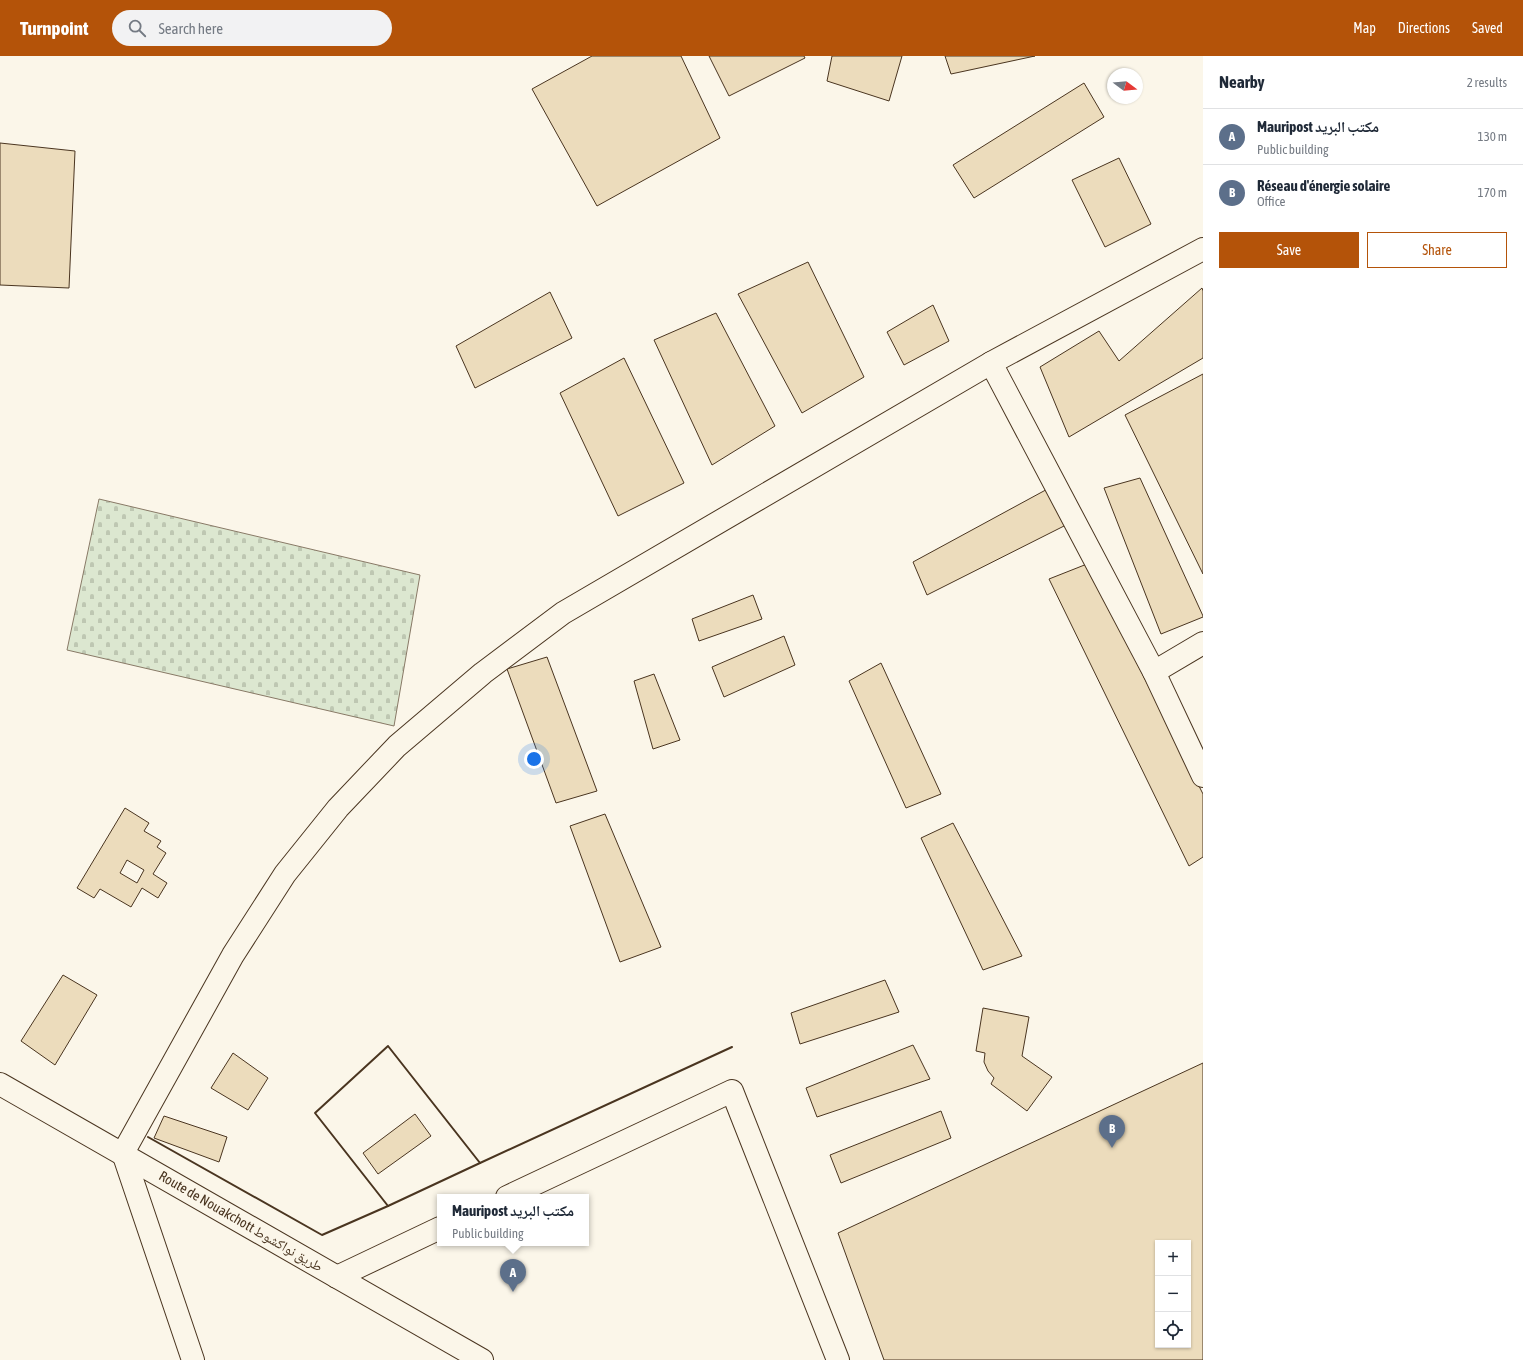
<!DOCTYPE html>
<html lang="en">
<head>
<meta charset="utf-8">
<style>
  body { margin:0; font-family:"Asap Condensed","Noto Naskh Arabic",sans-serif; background:#f2f2f3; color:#1f2937 }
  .controls { position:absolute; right:12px; bottom:12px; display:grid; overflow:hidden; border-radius:0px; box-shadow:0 1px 3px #0004 }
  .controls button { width:36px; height:36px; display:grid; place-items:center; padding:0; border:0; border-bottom:1px solid #e0e1e3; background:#fff; color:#1f2937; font:20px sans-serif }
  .compass { position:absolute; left:1107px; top:12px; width:36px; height:36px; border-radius:50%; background:#fff; box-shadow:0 1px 3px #0004; rotate:106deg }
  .you { position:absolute; left:534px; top:703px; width:14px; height:14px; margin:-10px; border:3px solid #fff; border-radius:50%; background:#1a73e8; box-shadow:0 0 0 6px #1a73e833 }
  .badge { display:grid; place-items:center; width:26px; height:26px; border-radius:50%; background:#b45309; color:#fff; font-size:13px; font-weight:700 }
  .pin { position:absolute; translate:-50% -33px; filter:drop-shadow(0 1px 2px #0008) }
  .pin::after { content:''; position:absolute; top:21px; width:14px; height:12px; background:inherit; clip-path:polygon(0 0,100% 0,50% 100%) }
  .popup { position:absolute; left:437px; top:1138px; width:152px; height:52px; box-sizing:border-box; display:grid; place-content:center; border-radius:0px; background:#fff; filter:drop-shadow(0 1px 3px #0005); font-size:13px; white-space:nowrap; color:#747a83 }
  .popup b { font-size:15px; color:#1f2937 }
  .popup::after { content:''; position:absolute; left:50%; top:100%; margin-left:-8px; border:8px solid transparent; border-top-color:#fff }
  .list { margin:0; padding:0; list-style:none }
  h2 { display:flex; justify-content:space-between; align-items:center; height:52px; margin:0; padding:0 16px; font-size:17px }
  h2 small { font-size:13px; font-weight:400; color:#747a83 }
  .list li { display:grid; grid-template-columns:26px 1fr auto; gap:12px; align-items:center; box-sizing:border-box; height:56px; padding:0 16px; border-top:1px solid #e0e1e3 }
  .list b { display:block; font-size:15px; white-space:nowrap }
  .list p { margin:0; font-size:13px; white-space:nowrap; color:#747a83 }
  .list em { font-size:13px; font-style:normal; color:#747a83 }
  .actions { display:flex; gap:8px; padding:12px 16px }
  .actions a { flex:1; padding:9px 0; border:1px solid #b45309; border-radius:0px; text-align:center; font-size:14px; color:#b45309 }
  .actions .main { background:#b45309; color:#fff }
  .icon { flex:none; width:22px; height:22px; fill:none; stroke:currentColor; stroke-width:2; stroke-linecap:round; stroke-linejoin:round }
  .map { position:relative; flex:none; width:1203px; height:1304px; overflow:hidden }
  header { display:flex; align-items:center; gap:24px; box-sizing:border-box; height:56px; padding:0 20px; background:#b45309; color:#fff }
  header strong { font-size:19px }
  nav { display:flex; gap:22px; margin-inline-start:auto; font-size:14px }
  .search { width:280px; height:36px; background:#f2f2f3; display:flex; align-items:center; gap:10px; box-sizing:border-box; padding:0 14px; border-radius:22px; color:#747a83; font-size:15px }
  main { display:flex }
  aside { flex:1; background:#fff }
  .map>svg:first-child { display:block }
  .cemetery { fill:url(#cemetery-stones); stroke:#887966 }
  .building { fill:#ecdcbc; stroke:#4a3520; fill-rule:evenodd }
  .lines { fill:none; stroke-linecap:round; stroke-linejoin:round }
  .minor-casing { stroke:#4a3520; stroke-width:24 }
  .highway-casing { stroke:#4a3520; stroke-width:24 }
  .minor { stroke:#fbf6e9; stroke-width:22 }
  .highway { stroke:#fbf6e9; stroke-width:22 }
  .wall { stroke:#4a3520; stroke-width:2 }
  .labels { text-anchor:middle; stroke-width:3; stroke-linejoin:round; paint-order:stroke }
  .street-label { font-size:14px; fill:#4a3520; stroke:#fbf6e9 }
</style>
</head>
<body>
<header>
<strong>Turnpoint</strong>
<div class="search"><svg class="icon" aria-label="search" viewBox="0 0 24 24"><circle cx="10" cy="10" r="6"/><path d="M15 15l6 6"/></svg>Search here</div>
<nav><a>Map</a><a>Directions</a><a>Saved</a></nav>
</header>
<main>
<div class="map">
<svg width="1203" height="1304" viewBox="0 0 1203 1304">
  <defs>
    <pattern id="cemetery-stones" width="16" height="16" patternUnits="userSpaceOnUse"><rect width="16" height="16" fill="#dce7d0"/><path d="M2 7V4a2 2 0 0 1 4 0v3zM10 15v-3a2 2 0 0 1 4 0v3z" fill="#bec7b2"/></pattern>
  </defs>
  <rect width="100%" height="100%" fill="#fbf6e9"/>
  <path class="cemetery" d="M99,443L420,519L394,670L67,594Z"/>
  <g class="building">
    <path d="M592,0H681L720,82L597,150L532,33Z"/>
    <path d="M709,0H804L805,2L729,40Z"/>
    <path d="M832,0H902L889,45L827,25Z"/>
    <path d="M945,0H1035L951,18Z"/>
    <path d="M1084,27L1104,61L974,142L953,109Z"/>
    <path d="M0,87L75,95L69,232L0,229Z"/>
    <path d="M1119,102L1151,168L1105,191L1072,124Z"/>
    <path d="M808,206L864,321L802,357L738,238Z"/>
    <path d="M1202,232L1203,235V302L1069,381L1040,311L1099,275L1119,305Z"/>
    <path d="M550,236L572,282L475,332L456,290Z"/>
    <path d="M933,249L949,285L904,309L887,276Z"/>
    <path d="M716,257L775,370L712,409L654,284Z"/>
    <path d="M624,302L684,427L618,460L560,337Z"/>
    <path d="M1203,318V518L1125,359Z"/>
    <path d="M1140,422L1203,560V561L1161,578L1104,432Z"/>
    <path d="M1053,430L1068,468L927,539L913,506Z"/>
    <path d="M1087,508L1203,738V801L1189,810L1049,523Z"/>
    <path d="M753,539L762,563L699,585L692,563Z"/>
    <path d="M784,580L795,609L724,641L712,611Z"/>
    <path d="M547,601L597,735L556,747L507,613Z"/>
    <path d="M881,607L941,738L906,752L849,625Z"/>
    <path d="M654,618L680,684L653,693L634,625Z"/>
    <path d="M125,752L149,767L144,775L161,785L157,791L166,797L153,818L167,827L158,842L142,832L131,851L100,833L94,842L77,832ZM127,804L144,814L137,827L120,817Z"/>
    <path d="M605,758L661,891L620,906L570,770Z"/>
    <path d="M953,767L1022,900L983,914L921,782Z"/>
    <path d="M63,919L97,939L55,1009L21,985Z"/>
    <path d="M885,924L899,956L800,988L791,957Z"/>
    <path d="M983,952L1029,961L1022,1000L1052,1021L1027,1055L991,1028L994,1022L988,1015L984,1006L985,997L976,995Z"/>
    <path d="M913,989L930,1023L817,1061L806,1032Z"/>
    <path d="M233,997L268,1022L248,1054L211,1032Z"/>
    <path d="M1203,1007V1304H884L838,1177ZM1158,1187H1188V1289H1158Z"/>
    <path d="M941,1055L951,1082L841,1127L830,1099Z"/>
    <path d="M415,1058L431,1080L378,1118L363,1097Z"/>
    <path d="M164,1060L227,1081L219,1106L154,1082Z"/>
  </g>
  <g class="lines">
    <g class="minor-casing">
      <g id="minor">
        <path d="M991,307L1154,616L1203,720"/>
        <path d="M1154,616L1203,587"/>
        <path d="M507,1141L732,1035L838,1304"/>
        <path d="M337,1221L440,1172"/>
        <path d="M193,1304L123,1097L233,899L285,818L338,752L397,690L483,617L563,557L991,307L1203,193"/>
      </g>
    </g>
    <g class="highway-casing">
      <path id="highway" d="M0,1028L482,1304"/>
    </g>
    <use href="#minor" class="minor"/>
    <use href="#highway" class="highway"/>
    <g class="wall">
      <path d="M388,990L480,1107L388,1150L315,1057Z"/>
      <path d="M148,1081L322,1179L388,1150"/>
      <path d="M480,1107L732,991"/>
    </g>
  </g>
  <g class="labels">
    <g class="street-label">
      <text transform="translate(241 1165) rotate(30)" y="5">Route de Nouakchott طريق نواكشوط</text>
    </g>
  </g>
</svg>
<div class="controls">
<button>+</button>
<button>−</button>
<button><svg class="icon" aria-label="locate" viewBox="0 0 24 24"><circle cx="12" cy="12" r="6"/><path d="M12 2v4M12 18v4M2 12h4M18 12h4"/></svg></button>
</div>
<svg class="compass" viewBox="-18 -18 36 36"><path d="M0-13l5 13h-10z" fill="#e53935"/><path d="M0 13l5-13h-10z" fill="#747a83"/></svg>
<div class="you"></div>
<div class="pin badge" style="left:513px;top:1236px;background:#5c6f8a">A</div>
<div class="popup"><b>Mauripost مكتب البريد</b>Public building</div>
<div class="pin badge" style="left:1112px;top:1092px;background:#5c6f8a">B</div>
</div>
<aside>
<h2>Nearby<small>2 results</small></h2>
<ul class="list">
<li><span class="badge" style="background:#5c6f8a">A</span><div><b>Mauripost مكتب البريد</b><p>Public building</p></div><em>130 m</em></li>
<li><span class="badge" style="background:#5c6f8a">B</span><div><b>Réseau d'énergie solaire</b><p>Office</p></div><em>170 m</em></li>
</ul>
<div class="actions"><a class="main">Save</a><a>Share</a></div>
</aside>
</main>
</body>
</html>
